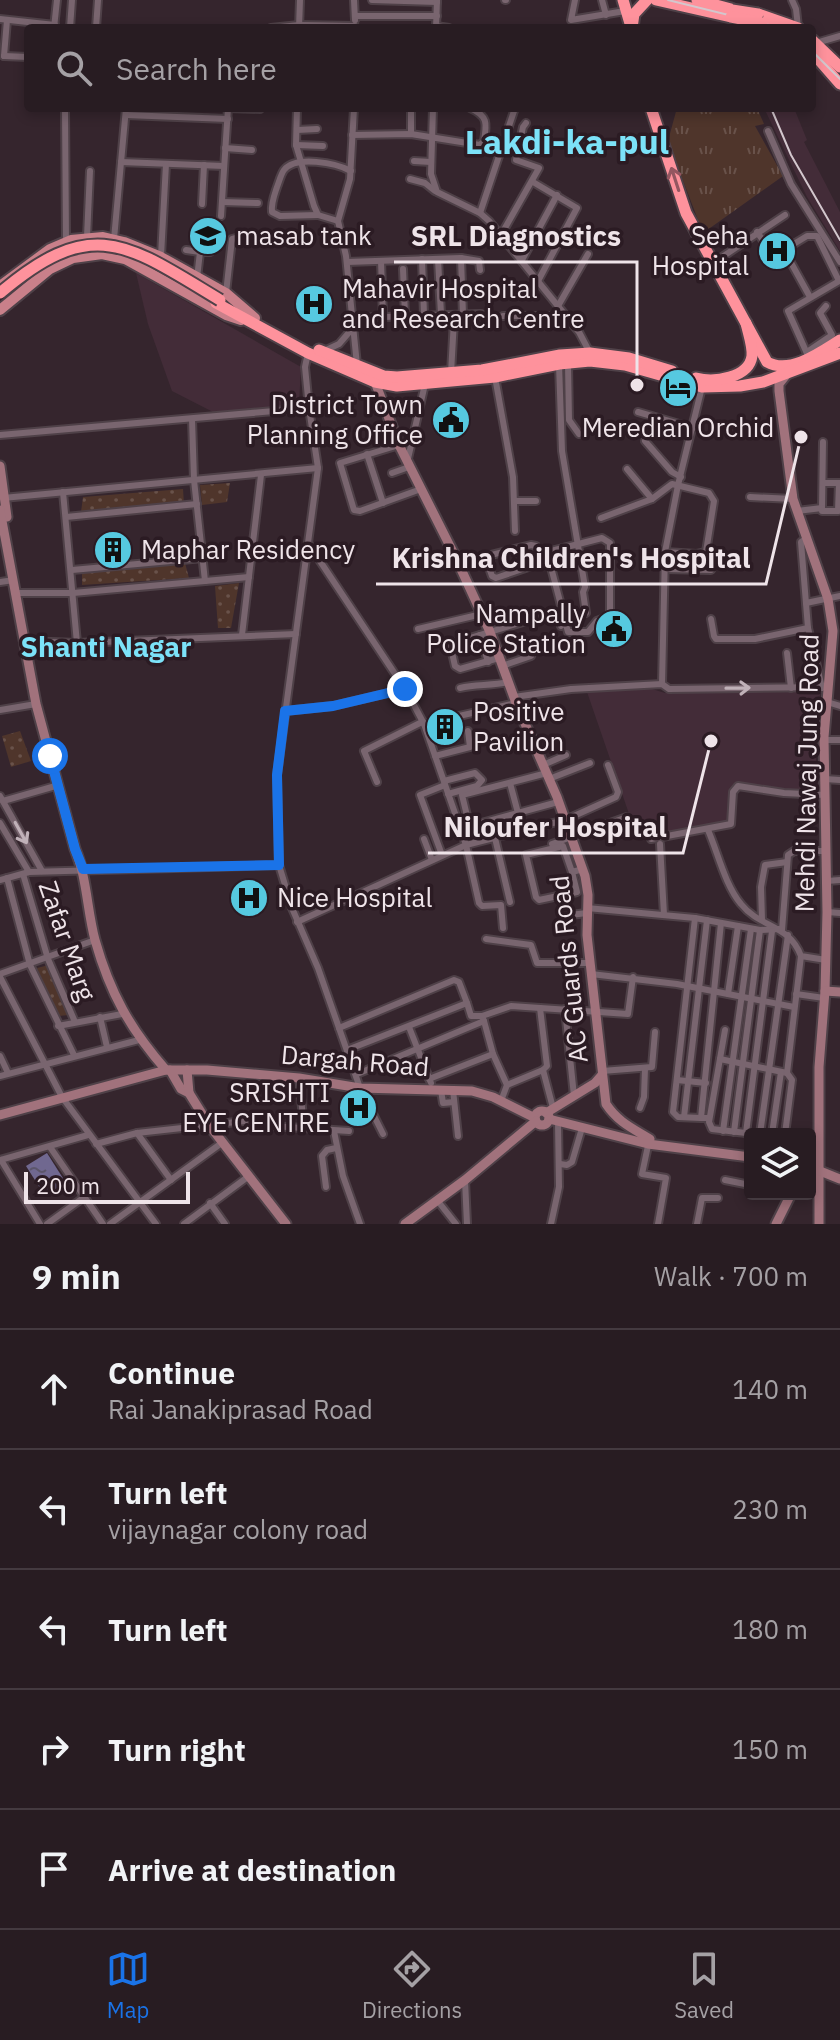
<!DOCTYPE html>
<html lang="en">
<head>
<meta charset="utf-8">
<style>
  body { margin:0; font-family:"IBM Plex Sans",sans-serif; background:#34292f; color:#f1f3f6 }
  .controls { position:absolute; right:24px; bottom:24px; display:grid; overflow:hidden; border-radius:8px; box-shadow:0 4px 12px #0003 }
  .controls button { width:72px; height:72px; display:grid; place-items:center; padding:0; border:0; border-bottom:2px solid #443a40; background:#281c22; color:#f1f3f6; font:40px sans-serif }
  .scale { position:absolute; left:24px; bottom:20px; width:166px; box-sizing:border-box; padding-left:8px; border:4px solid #efe4e9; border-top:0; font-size:22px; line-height:28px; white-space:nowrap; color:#efe4e9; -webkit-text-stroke:6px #2b1b23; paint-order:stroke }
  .stop { position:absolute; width:24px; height:24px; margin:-18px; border:6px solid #1a73e8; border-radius:50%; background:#fff }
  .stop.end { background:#1a73e8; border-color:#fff; box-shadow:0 2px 8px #0008 }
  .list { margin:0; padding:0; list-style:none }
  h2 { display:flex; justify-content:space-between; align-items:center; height:104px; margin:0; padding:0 32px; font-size:34px }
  h2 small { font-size:26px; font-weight:400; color:#a5a1a5 }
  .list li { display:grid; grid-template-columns:52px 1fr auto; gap:24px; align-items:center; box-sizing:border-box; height:120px; padding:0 32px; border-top:2px solid #443a40 }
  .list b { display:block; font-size:30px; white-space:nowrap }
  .list p { margin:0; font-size:26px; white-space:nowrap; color:#a5a1a5 }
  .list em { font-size:26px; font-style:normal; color:#a5a1a5 }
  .icon { flex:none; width:44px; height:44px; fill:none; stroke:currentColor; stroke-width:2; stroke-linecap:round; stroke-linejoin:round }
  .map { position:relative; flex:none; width:840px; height:1224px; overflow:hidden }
  .search { position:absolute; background:#281c22; box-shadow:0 4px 12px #0003; left:24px; right:24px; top:24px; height:88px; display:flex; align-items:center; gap:20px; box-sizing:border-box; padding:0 28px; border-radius:8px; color:#a5a1a5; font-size:30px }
  .sheet { height:704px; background:#281c22 }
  nav { display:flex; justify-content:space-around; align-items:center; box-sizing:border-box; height:112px; border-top:2px solid #443a40; background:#281c22; font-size:22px; color:#a5a1a5 }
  nav a { display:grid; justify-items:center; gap:4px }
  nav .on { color:#1a73e8 }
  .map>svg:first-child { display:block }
  .built { fill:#432c38 }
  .grass { fill:url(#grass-tufts) }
  .park { fill:url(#park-dots) }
  .water { fill:url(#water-ripples) }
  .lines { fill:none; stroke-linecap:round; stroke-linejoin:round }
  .street-casing { stroke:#4f4148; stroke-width:10 }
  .secondary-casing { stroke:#4f4148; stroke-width:13 }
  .primary-casing { stroke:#4f4148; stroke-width:14 }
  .highway-casing { stroke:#4f4148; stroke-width:15 }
  .street { stroke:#79656f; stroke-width:6 }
  .secondary { stroke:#a1727c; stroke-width:9 }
  .primary { stroke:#c9808a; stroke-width:10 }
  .highway { stroke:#fe929c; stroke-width:11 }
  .rail { stroke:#d3c7cd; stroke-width:2 }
  .highway-bridge-casing { stroke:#4f4148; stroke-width:15; stroke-linecap:butt }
  .highway-bridge { stroke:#fe929c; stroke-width:11 }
  .oneway { stroke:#945660 }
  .oneway2 { stroke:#c0b1b8 }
  .route { stroke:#1a73e8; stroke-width:10 }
  .labels { text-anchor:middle; stroke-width:7; stroke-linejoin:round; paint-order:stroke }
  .poi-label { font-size:26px; fill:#efe4e9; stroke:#2b1b23; text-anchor:start }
  .street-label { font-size:26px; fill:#efe4e9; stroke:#2b1b23 }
  .neighbourhood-label { font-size:28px; font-weight:bold; fill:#7ce2f8; stroke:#2b1b23 }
  .district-label { font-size:34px; font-weight:bold; fill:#7ce2f8; stroke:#2b1b23 }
  .leader { fill:none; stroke:#efe4e9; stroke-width:3 }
  .callout-dot { fill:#efe4e9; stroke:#2b1b23; stroke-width:3 }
  .callout-label { font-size:28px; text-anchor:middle; font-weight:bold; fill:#efe4e9; stroke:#2b1b23; stroke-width:7; stroke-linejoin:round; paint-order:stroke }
</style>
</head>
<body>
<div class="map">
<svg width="840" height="1224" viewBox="0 0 840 1224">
  <defs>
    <pattern id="grass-tufts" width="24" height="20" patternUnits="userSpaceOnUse" patternTransform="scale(2)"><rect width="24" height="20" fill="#4f352b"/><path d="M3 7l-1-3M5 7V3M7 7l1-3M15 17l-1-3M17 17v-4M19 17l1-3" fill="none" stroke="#69524a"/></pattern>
    <pattern id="park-dots" width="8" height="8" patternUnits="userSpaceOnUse" patternTransform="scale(2)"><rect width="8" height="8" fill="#4f352b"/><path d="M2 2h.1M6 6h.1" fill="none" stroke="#69524a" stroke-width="1.8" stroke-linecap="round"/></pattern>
    <pattern id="water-ripples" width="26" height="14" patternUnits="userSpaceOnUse" patternTransform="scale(2)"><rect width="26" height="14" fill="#706890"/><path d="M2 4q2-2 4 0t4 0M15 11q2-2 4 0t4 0" fill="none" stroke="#5c566b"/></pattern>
  </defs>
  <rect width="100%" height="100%" fill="#35252d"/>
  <g class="built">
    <path d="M764,108H794L807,140L804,142L840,212V251L807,197Z"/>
    <path d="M136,273L301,367L299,405L213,412L172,391L148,324Z"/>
    <path d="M652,689L665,693L820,692L814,794L736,789L732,824L637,837L587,692Z"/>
  </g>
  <path class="grass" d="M677,108H757L764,124L755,126L783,176L703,233L668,141Z"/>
  <g class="park">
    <path d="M230,483L227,502L202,505L200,485Z"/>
    <path d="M183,489L184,505L81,512L83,497Z"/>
    <path d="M185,563L189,578L82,585V571Z"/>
    <path d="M239,583L231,628H218L215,586Z"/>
    <path d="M20,731L31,761L11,767L2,736Z"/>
    <path d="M49,965L69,1015L58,1016L37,968Z"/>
  </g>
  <path class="water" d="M47,1153L66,1183L45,1196L26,1166Z"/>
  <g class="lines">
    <g class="street-casing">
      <g id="street">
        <path d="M354,0L355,20"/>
        <path d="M372,0L437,2"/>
        <path d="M505,0H506"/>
        <path d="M575,0L571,20L625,11"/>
        <path d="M602,0L606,15"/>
        <path d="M792,0L796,9L798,27"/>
        <path d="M355,16H437"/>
        <path d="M0,19L55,25"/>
        <path d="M436,26L449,28"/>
        <path d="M54,28L57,0"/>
        <path d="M70,28L72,0"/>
        <path d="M96,28L98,0"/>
        <path d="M271,28L299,25L355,26"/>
        <path d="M299,28L300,0"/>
        <path d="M436,28L437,0"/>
        <path d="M816,43L840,36"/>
        <path d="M4,56L7,20"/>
        <path d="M4,56L28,57"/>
        <path d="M65,108L66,242"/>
        <path d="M228,108L260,109"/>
        <path d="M297,108L296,145L314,206L318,215L338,221"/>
        <path d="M354,108L350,179L338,221L346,256L357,365"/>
        <path d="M411,108V134"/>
        <path d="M433,108L431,174L437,192L480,213L489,221L579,332L590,353"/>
        <path d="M126,115L228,119"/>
        <path d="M297,130L317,129"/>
        <path d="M768,131L791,184L840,262"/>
        <path d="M352,135L411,134L480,145L484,141C487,123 488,116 470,108"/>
        <path d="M296,145L323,146"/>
        <path d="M225,148L252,150"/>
        <path d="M414,161L431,162"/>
        <path d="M121,162L224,166"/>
        <path d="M410,179L425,183L435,191"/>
        <path d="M533,182L577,208L538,281"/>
        <path d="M222,202L258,203"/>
        <path d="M202,204L204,165"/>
        <path d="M480,213L515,108"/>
        <path d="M318,215L280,216L272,212C271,203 274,196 277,187C279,182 281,174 284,170C296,155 336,163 351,171"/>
        <path d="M221,216L228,108"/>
        <path d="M757,232L774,256L807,236H817L839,281L788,311L809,358"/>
        <path d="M501,235L539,168L516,160L523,127L526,123"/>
        <path d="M87,237L90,171"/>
        <path d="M114,239L126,108"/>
        <path d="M186,250L200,252"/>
        <path d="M784,250L810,297"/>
        <path d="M161,256L166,164"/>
        <path d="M461,258L463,315"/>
        <path d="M422,259L424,315"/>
        <path d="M438,259L441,314"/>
        <path d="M522,260L557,195"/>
        <path d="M381,261L383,316"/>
        <path d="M347,262L461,258L479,261L480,270"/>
        <path d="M713,263L785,215"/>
        <path d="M403,269L405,315"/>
        <path d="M197,278L200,252H210L214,249L216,225"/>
        <path d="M226,293L232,239L236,238"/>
        <path d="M558,306L588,254"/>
        <path d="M503,316H565"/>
        <path d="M351,318L481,314"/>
        <path d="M324,351L339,344L352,329"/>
        <path d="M807,352L832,335L820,313L826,306"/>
        <path d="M308,353L305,367L309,408L318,468L277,775L279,865L292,908L318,968L360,1088L383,1134"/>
        <path d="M559,364L562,451L585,587L583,592L586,613"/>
        <path d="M568,364L569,420L579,434"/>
        <path d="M451,373L454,320"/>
        <path d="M495,377L513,477L515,531"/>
        <path d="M638,412L693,428"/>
        <path d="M192,419L194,480L205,581"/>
        <path d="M0,435L309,408"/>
        <path d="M645,441L672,472L681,477"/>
        <path d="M399,445L340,463L354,510L360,511L421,489"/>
        <path d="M367,454L383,503"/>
        <path d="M407,463L425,384"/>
        <path d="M627,469L652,499"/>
        <path d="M392,473L409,467"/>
        <path d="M63,492L77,643"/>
        <path d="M750,497L793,499"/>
        <path d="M3,498L318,468"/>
        <path d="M516,501H536"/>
        <path d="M822,508L823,442"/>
        <path d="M797,511L822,508V511H838L839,483H823"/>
        <path d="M66,517L197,504"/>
        <path d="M601,518L652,499L672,484L709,493L714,501L706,552L697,554L665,552"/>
        <path d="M602,538L610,543V616L597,621L588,632H568L547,552Z"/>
        <path d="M807,538L801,542L808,628L822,688"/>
        <path d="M308,543L407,692L424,724L466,845L479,903L482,906L501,905L503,928"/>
        <path d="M459,563L531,545L536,546L540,563L496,578L492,576L485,556"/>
        <path d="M665,569L711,570"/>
        <path d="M72,570L203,558"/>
        <path d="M0,582L14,580"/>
        <path d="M15,593H73L249,577"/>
        <path d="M806,603L840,596"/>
        <path d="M711,619L714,636L716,639H755L808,628"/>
        <path d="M418,629L482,614"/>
        <path d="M242,635L261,475"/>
        <path d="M480,635L488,662"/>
        <path d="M24,641L77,643L296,634"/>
        <path d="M787,653L791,688"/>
        <path d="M499,658L460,669L455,666L450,644L556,612L561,626"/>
        <path d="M502,666L531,656"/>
        <path d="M662,684L665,552L678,485L702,387"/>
        <path d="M460,688C476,684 491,686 508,682"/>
        <path d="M514,697L571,689L662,684L669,689L829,687"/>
        <path d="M827,702L840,706"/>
        <path d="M0,710L36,704"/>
        <path d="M285,711L333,706L405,689"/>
        <path d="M424,724L516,703"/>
        <path d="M824,740H840"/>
        <path d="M435,756L470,747L468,731"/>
        <path d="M543,765L566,755"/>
        <path d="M547,773L462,795L469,824L474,825L558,802"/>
        <path d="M549,779L590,763"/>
        <path d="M825,779L840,780"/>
        <path d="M444,781L475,773L482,780L477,786L448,794"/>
        <path d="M377,782L364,751L422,722"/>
        <path d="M510,783L518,813"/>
        <path d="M0,796L42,871"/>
        <path d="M3,801L59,785"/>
        <path d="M0,823L29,872"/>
        <path d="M708,830C718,853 725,885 741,904C760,928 789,924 801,956L826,960"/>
        <path d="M495,838L510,902"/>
        <path d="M424,839L432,860"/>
        <path d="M651,839L731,824L733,792L738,786L784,793L825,795"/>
        <path d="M552,844L627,817"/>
        <path d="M660,844L664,915"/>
        <path d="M442,855L420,795L445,785"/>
        <path d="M572,872L577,892L539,900L536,897L526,855L563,846L572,872L583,869"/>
        <path d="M23,874L48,959L75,1022"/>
        <path d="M7,878L30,965L74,1055"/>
        <path d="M0,880L29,872L279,865"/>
        <path d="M827,881L840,880"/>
        <path d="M587,908L695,918L760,930L779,929"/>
        <path d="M827,912L840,913"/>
        <path d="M570,915L587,913"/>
        <path d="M695,918L673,1112L678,1117L701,1118"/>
        <path d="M762,920L761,887L765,865L787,862"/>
        <path d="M297,922L466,845L565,820L616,797L618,792L608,765"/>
        <path d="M782,930L788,855L794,851H826"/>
        <path d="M486,939L531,945L537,963H590"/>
        <path d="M0,974L95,940"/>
        <path d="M591,974L677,984L794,1007"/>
        <path d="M0,977L62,1097L156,1224"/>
        <path d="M728,994L738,926"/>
        <path d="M796,994L824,998"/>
        <path d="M540,1008L547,1066L543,1070L553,1108"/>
        <path d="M565,1009L574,1096"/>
        <path d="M482,1016L511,1006L628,1014L633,977"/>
        <path d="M100,1017L107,1047"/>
        <path d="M58,1026L122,1014"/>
        <path d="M409,1027L431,1083"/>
        <path d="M339,1028L454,980L459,982L467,1003"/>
        <path d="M725,1030L709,1122L712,1129L746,1133"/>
        <path d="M347,1050L467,1003L471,1016H482L484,1021L493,1054L507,1085L501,1101"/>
        <path d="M0,1056L8,1073"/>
        <path d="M720,1059L787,1073"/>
        <path d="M602,1071L652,1067L655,1032"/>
        <path d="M357,1074L484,1021"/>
        <path d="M0,1076L139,1040"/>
        <path d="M299,1078L304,1127"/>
        <path d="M429,1079L493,1054"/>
        <path d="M677,1080L706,1083"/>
        <path d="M507,1085L543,1070"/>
        <path d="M441,1090L443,1103L454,1102"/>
        <path d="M453,1090L458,1136"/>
        <path d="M640,1108L644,1097L645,1068"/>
        <path d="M684,1117L707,920"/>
        <path d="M709,1118H701L721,923"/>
        <path d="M272,1126L349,1131"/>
        <path d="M334,1131L343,1176L360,1224"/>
        <path d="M723,1131L751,929"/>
        <path d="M734,1132L760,930"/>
        <path d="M137,1133L171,1180"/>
        <path d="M746,1133L772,931"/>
        <path d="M760,1134L788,935"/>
        <path d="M772,1134L781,1072"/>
        <path d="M785,1134L792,1080L787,1073L801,956"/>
        <path d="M649,1141L642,1174L666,1178L658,1224"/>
        <path d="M96,1144L137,1133L245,1121"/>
        <path d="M50,1147L103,1224"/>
        <path d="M0,1160L88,1135"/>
        <path d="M1,1160L40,1224"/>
        <path d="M560,1164L567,1165L572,1162L582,1128"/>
        <path d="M465,1180L467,1224"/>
        <path d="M725,1180L750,1185"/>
        <path d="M326,1187L322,1156L327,1150L336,1148"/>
        <path d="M437,1200L456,1224"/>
        <path d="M210,1203L225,1224"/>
        <path d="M47,1224L83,1198"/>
        <path d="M110,1224L223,1142"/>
        <path d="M184,1224L249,1176"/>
        <path d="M551,1224L559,1187L558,1122"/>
        <path d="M697,1224L702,1198H718"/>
      </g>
    </g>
    <g class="secondary-casing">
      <g id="secondary">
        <path d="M787,374L779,384V391L793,499L828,599L833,631L824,737L827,912L825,991L819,1067V1224"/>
        <path d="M375,382L399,445L455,556L490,632L516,703L557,797L585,876L588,895L587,935L606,1104C618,1122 632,1128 650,1139"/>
        <path d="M0,466L7,517"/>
        <path d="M0,510L36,704L75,849C87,878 87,910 95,940C110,993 130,1029 166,1070"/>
        <path d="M825,991L840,992"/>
        <path d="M170,1070L181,1089L189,1093L209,1125L286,1224"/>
        <path d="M187,1070L189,1093"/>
        <circle cx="542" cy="1118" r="7"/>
        <path d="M546,1113L595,1083L602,1075"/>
        <path d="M0,1115L166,1070H207L299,1078L360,1088L472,1091L493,1097L535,1118"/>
        <path d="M549,1119L648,1144L750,1157"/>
        <path d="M810,1167L840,1179"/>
        <path d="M405,1224L465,1180L536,1121"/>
        <path d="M776,1224L791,1194"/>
      </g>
    </g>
    <g class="primary-casing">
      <g id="primary">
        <path d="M0,286L50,249L71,240L103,237L124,242L161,257L226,293L255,318"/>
        <path d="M0,310L50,269L73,258L102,254L125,259L226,315L241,320"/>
      </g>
    </g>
    <g class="highway-casing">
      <g id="highway">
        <path d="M623,0L631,27"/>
        <path d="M656,0L731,17"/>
        <path d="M697,0L731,9"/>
        <path d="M758,14L798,28"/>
        <path d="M762,23L778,28"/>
        <path d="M632,28L634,14L647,0"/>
        <path d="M812,40L840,67"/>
        <path d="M812,52L840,84"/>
        <path d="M651,108L686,213L767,362C790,375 821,352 840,340"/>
        <path d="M216,303L308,353L375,382L397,386L495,377L559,364L590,361L625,365L702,387L740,386L763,382L840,353"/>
        <path d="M319,350L384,376L397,377L482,370L560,355L590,353L629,358L672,371"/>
        <path d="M696,378C714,383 749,378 752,356C753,346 748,333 746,323"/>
      </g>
    </g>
    <use href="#street" class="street"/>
    <use href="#secondary" class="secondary"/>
    <use href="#primary" class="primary"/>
    <use href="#highway" class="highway"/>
    <g class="rail">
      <path d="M668,0L781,28"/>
      <path d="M812,51L840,79"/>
      <path d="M771,108L791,155L840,240"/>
    </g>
    <g class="highway-bridge-casing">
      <g id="highway-bridge">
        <path d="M732,10L758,14"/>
        <path d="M731,17L762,23"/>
        <path d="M0,293C93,214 127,244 220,300"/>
      </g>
    </g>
    <use href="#highway-bridge" class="highway-bridge"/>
  </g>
  <defs><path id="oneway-shaft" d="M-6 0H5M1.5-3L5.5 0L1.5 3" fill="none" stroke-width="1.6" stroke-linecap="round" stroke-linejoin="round" transform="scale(2)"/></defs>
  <use class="oneway" href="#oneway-shaft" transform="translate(675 179) rotate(-108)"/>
  <g class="oneway2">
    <use href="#oneway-shaft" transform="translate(738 688) rotate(-1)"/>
    <use href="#oneway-shaft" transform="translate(21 833) rotate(61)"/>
  </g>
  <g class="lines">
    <path class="route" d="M50,756L75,849L83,869L279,865L277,775L285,711L333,706L405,689"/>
  </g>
  <defs>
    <g id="university-disc" transform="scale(2)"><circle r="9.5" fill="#56c9e0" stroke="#2b1b23"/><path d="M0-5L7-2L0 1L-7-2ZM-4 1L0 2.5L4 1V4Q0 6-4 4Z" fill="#111"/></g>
    <g id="hospital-disc" transform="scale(2)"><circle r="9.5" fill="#56c9e0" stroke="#2b1b23"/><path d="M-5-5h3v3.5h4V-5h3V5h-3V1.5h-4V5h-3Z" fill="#111"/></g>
    <g id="hotel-disc" transform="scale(2)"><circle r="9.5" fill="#56c9e0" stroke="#2b1b23"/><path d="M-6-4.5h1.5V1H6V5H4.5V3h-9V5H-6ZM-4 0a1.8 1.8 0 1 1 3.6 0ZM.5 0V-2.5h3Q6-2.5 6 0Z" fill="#111"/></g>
    <g id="civic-disc" transform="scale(2)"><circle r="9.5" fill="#56c9e0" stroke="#2b1b23"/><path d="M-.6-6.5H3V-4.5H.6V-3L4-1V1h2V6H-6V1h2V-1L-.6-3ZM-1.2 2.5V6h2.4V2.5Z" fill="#111"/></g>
    <g id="building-disc" transform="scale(2)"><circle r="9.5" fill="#56c9e0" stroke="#2b1b23"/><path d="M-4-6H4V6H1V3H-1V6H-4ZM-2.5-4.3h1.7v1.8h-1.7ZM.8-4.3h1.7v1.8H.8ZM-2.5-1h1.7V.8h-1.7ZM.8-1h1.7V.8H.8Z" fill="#111"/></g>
  </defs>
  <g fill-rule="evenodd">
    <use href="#university-disc" x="208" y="236"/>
    <use href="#hospital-disc" x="777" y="251"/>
    <use href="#hospital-disc" x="314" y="304"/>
    <use href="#hotel-disc" x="678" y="388"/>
    <use href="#civic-disc" x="451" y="420"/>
    <use href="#building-disc" x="113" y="550"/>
    <use href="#civic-disc" x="614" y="629"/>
    <use href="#building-disc" x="445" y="727"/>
    <use href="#hospital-disc" x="249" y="898"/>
    <use href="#hospital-disc" x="358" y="1108"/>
  </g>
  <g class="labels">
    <g class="poi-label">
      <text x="236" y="245">masab tank</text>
      <text x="749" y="245" text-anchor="end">Seha<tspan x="749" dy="30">Hospital</tspan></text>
      <text x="342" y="298">Mahavir Hospital<tspan x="342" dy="30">and Research Centre</tspan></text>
      <text x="423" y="414" text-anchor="end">District Town<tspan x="423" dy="30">Planning Office</tspan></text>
      <text x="678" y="437" text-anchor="middle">Meredian Orchid</text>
      <text x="141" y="559">Maphar Residency</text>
      <text x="586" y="623" text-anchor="end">Nampally<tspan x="586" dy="30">Police Station</tspan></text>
      <text x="473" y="721">Positive<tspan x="473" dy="30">Pavilion</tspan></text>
      <text x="277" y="907">Nice Hospital</text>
      <text x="330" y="1102" text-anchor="end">SRISHTI<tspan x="330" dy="30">EYE CENTRE</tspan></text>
    </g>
    <g class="street-label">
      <text transform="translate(807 773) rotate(-89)" y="9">Mehdi Nawaj Jung Road</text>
      <text transform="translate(67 941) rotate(71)" y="9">Zafar Marg</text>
      <text transform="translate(569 969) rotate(-96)" y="9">AC Guards Road</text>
      <text transform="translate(355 1061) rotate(5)" y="9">Dargah Road</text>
    </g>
    <g class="neighbourhood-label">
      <text x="106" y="657">Shanti Nagar</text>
    </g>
    <g class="district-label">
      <text x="567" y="154">Lakdi-ka-pul</text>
    </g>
  </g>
  <path class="leader" d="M637 385L637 262H394M801 437L766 584H376M711 741L683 853H428"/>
  <g class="callout-dot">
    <circle cx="637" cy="385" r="8"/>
    <circle cx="801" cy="437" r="8"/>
    <circle cx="711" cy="741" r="8"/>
  </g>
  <g class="callout-label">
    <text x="516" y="246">SRL Diagnostics</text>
    <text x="571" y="568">Krishna Children's Hospital</text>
    <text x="555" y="837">Niloufer Hospital</text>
  </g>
</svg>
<div class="controls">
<button><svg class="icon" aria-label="layers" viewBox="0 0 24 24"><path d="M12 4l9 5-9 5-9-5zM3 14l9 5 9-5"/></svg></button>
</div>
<div class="scale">200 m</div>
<div class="stop" style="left:50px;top:756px"></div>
<div class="stop end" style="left:405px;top:689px"></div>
<div class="search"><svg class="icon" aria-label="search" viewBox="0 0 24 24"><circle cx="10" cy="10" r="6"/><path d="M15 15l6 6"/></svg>Search here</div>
</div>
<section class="sheet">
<h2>9 min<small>Walk · 700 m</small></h2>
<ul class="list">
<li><svg class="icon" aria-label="ahead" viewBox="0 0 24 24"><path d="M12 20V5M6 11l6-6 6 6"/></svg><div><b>Continue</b><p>Rai Janakiprasad Road</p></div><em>140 m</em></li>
<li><svg class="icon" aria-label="left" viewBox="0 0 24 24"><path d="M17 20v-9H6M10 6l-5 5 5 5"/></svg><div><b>Turn left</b><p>vijaynagar colony road</p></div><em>230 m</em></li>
<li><svg class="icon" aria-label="left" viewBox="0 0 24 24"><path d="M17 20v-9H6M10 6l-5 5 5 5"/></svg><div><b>Turn left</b></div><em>180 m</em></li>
<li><svg class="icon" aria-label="right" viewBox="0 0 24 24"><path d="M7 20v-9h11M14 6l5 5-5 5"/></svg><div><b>Turn right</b></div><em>150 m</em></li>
<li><svg class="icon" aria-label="arrive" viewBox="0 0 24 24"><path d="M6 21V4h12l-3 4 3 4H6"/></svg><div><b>Arrive at destination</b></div></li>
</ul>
</section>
<nav>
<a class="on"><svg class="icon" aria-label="map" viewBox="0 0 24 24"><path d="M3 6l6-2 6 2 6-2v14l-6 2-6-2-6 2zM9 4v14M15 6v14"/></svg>Map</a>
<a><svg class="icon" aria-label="directions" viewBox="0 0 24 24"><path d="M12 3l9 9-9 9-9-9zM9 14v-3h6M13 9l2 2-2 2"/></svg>Directions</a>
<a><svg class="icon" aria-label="saved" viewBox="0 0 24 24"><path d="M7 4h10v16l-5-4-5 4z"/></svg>Saved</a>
</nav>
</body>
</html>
